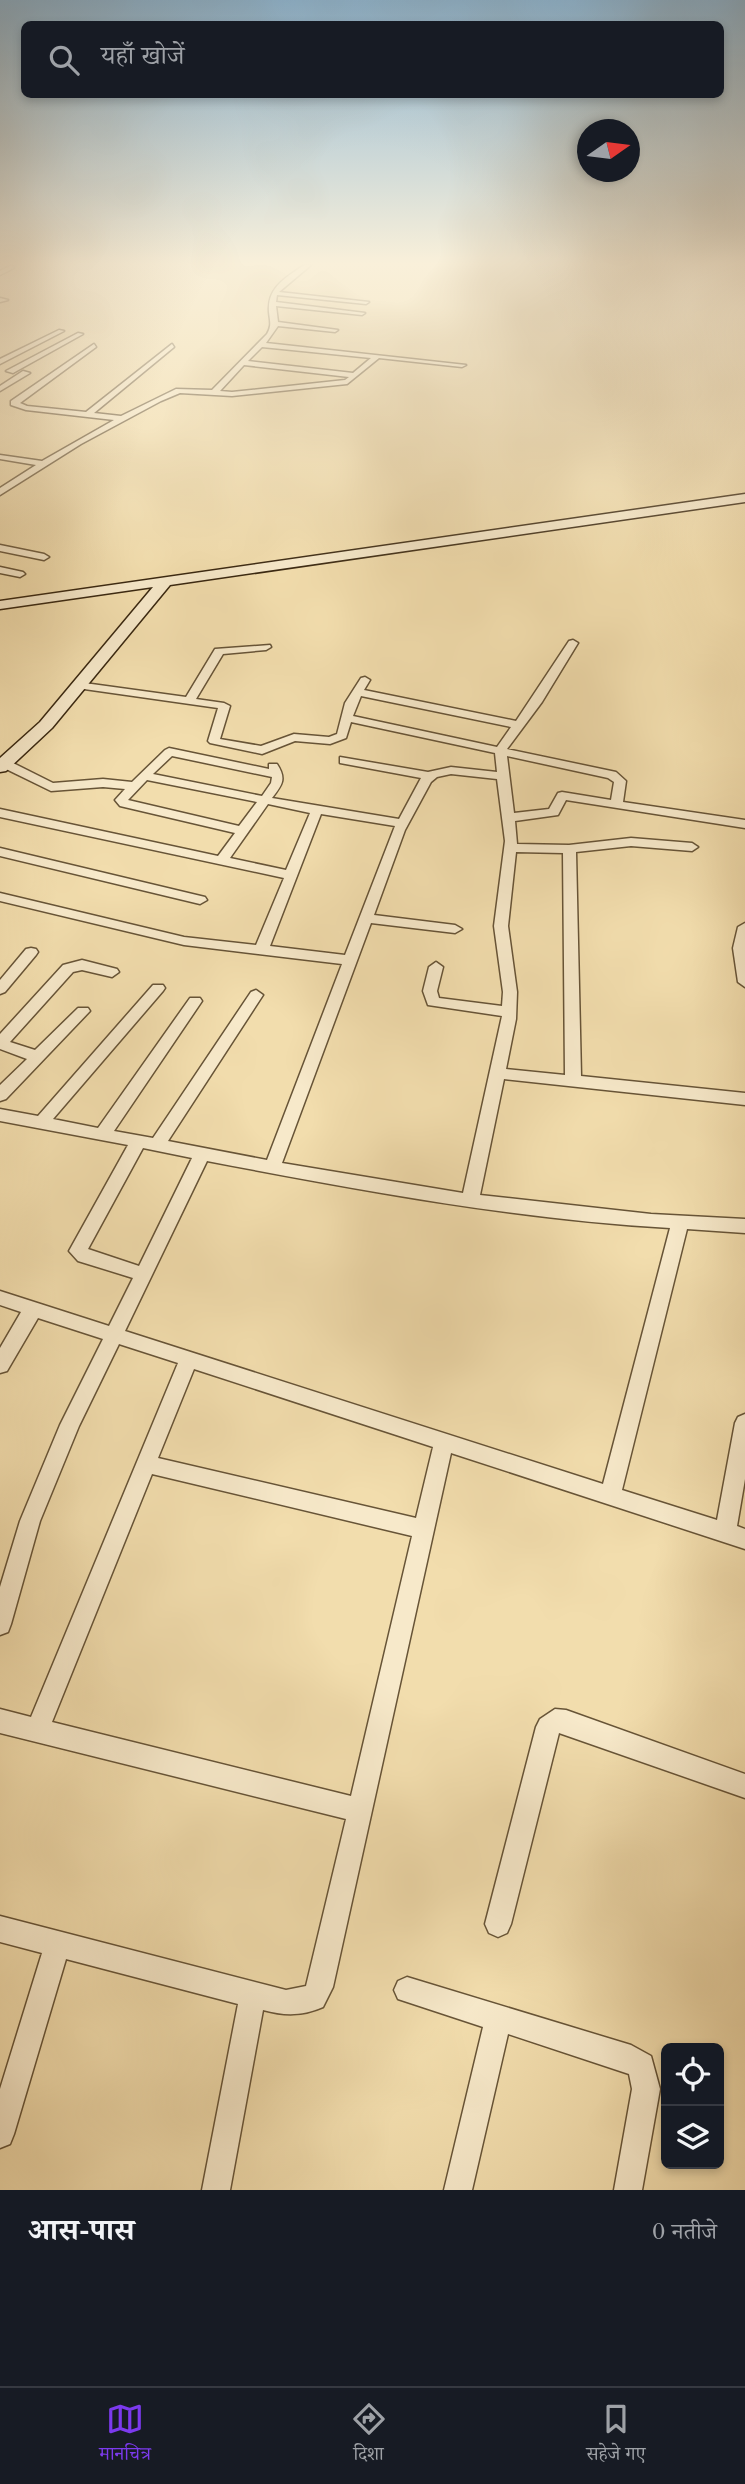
<!DOCTYPE html>
<html lang="hi">
<head>
<meta charset="utf-8">
<style>
  body { margin:0; font-family:"Old Standard TT","Noto Serif Devanagari",serif; background:#20242c; color:#f1f3f6 }
  .controls { position:absolute; right:21px; bottom:21px; display:grid; overflow:hidden; border-radius:10px; box-shadow:0 4px 10px #0003 }
  .controls button { width:63px; height:63px; display:grid; place-items:center; padding:0; border:0; border-bottom:2px solid #363941; background:#171b24; color:#f1f3f6; font:35px sans-serif }
  .compass { position:absolute; left:577px; top:119px; width:63px; height:63px; border-radius:50%; background:#171b24; box-shadow:0 4px 10px #0003; rotate:76deg }
  .list { margin:0; padding:0; list-style:none }
  h2 { display:flex; justify-content:space-between; align-items:center; height:91px; margin:0; padding:0 28px; font-size:30px }
  h2 small { font-size:23px; font-weight:400; color:#9ea1a6 }
  .icon { flex:none; width:38px; height:38px; fill:none; stroke:currentColor; stroke-width:2; stroke-linecap:round; stroke-linejoin:round }
  .map { position:relative; flex:none; width:745px; height:2190px; overflow:hidden }
  .search { position:absolute; background:#171b24; box-shadow:0 4px 10px #0003; left:21px; right:21px; top:21px; height:77px; display:flex; align-items:center; gap:18px; box-sizing:border-box; padding:0 24px; border-radius:10px; color:#9ea1a6; font-size:26px }
  .sheet { height:196px; background:#171b24 }
  nav { display:flex; justify-content:space-around; align-items:center; box-sizing:border-box; height:98px; border-top:2px solid #363941; background:#171b24; font-size:19px; color:#9ea1a6 }
  nav a { display:grid; justify-items:center; gap:4px }
  nav .on { color:#7c3aed }
  .map>svg:first-child { display:block }
  .lines { fill:none; stroke-linecap:round; stroke-linejoin:round }
  .street-casing { stroke:#675437; stroke-width:3 }
  .secondary-casing { stroke:#392710; stroke-width:3 }
  .street { fill:#f7e9ca; fill-rule:evenodd }
  .secondary { fill:#f7e9ca; fill-rule:evenodd }
</style>
</head>
<body>
<div class="map">
<svg width="745" height="2190" viewBox="0 0 745 2190">
  <rect width="100%" height="100%" fill="#f2ddad"/>
  <filter id="stains"><feTurbulence type="fractalNoise" baseFrequency=".00286" numOctaves="4"/><feColorMatrix values="0 0 0 0 .2 0 0 0 0 .09 0 0 0 0 .02 0 0 0 .5 -.17"/></filter>
  <radialGradient id="worn" r=".72"><stop offset=".6" stop-color="#630" stop-opacity="0"/><stop offset="1" stop-color="#630" stop-opacity=".3"/></radialGradient>
  <g class="lines">
    <g class="street-casing">
      <g id="street">
        <path d="M12,265L14,268L0,275V271Z"/>
        <path d="M304,265H311L279,292L369,302L366,304L277,295L276,302L365,313L362,315L276,306L278,322L338,330L335,332L278,326L266,343L466,365L462,367L379,358L347,384L232,396L180,393L161,401L81,444L0,495V488L36,465L0,459V455L42,461L114,420L26,410L11,405V401L94,344L96,347L20,403L27,406L86,412L172,344L174,347L94,413L121,416L176,389L212,390L267,334C272,325 270,322 269,312C267,287 286,278 304,265ZM262,347L371,358L353,373L248,361ZM244,365L349,377L345,380L232,392L220,391Z"/>
        <path d="M0,298L8,300L0,302Z"/>
        <path d="M59,330L64,331L0,364V359Z"/>
        <path d="M78,333L83,334L13,373L6,371Z"/>
        <path d="M23,371L30,373L0,391V386Z"/>
        <path d="M0,545L44,554L49,557L44,560L0,551Z"/>
        <path d="M0,567L23,572L25,574L20,577L0,573Z"/>
        <path d="M573,640L578,643L542,702L507,749L616,772L626,781L623,802L745,820V828L566,800L558,815L515,821L517,844L569,845L631,838L692,843L698,847L692,851L631,846L576,852L581,1076L745,1093V1105L504,1079L480,1195L651,1214L745,1219V1233L687,1229L622,1490L717,1520L735,1423L738,1417L745,1414V1479L737,1526L745,1529V1549L451,1453L333,1987L323,2007C302,2016 285,2016 263,2010L230,2190H202L238,2004L66,1959L14,2134L10,2144L0,2148V2089L42,1953L0,1942V1916L286,1990L306,1986L346,1819L0,1733V1709L31,1717L178,1363L119,1344L79,1426L40,1521L11,1624L8,1632L0,1635V1587L20,1521L60,1425L103,1339L38,1318L7,1371L0,1373V1348L21,1312L0,1305V1291L109,1326L133,1278L78,1261L69,1251L128,1145L0,1121V1109L38,1116L153,985H163L165,988L163,991L53,1119L98,1128L190,998H200L202,1001L200,1004L114,1131L153,1138L251,992L256,990L263,995L168,1141L267,1160L342,964L184,945L0,901V893L184,937L256,945L284,878L0,817V809L218,856L235,833L120,806L115,800L125,789L103,787L51,791L0,766V760H7L53,783L103,779L132,782L165,750L169,748L269,769V764H277C287,779 282,785 272,798L399,819L421,778L340,763V757L428,772L451,767L497,772L495,753L351,722L346,738L330,744L295,741L262,754L210,743L208,741L218,708L77,688L72,685L77,682L186,697L215,649L270,645L271,647L266,650L223,654L196,699L224,703L230,706L220,739L261,746L294,734L329,737L337,734L345,703L361,678L365,677L370,680L364,690L516,721L569,641ZM361,696L511,727L497,747L353,716ZM172,756L272,777L271,783L262,796L153,774ZM507,756L608,778L614,782L611,800L562,792L558,793L549,809L514,813ZM451,774L497,779L505,841L494,926L503,992L502,1006L439,998L437,991L443,967L436,962L429,967L423,991L428,1005L502,1016L463,1193L282,1163L371,923L455,933L462,929L455,925L374,915L405,830L431,782L437,777ZM147,780L257,802L239,826L128,800ZM268,804L310,813L286,870L230,858ZM321,814L395,826L345,955L270,946ZM516,852L563,853L565,1075L506,1069L516,1019L517,992L508,926ZM143,1148L192,1158L139,1266L88,1249ZM207,1161C359,1190 514,1219 670,1228L603,1484L125,1331ZM194,1369L433,1447L416,1518L158,1458ZM152,1474L412,1536L351,1796L52,1722Z"/>
        <path d="M0,848L205,897L207,900L200,904L0,856Z"/>
        <path d="M745,923V987L738,982L733,948L738,927Z"/>
        <path d="M31,948L36,949L38,952L36,955L5,992L0,994V980L26,949Z"/>
        <path d="M82,960L117,969L119,972L112,977L82,970L73,972L10,1042L35,1050L78,1008H88L90,1011L6,1099L0,1101V1085L27,1059L0,1049V1034L63,965Z"/>
        <path d="M555,1709L566,1710L745,1774V1798L559,1733L511,1924L507,1933L498,1937L489,1933L485,1924L536,1727L540,1719Z"/>
        <path d="M407,1977L631,2045L651,2056L660,2089L642,2190H614L632,2089L629,2074L508,2034L472,2190H444L483,2027L398,1999L394,1990L398,1981Z"/>
      </g>
    </g>
    <g class="secondary-casing">
      <path id="secondary" d="M745,494V502L170,585L52,728L6,771L0,772V758L40,722L153,587L0,609V601Z"/>
    </g>
    <use href="#street" class="street"/>
    <use href="#secondary" class="secondary"/>
  </g>
  <linearGradient id="sky" x2="0" y2="1"><stop stop-color="#8cb6d4"/><stop offset="0.46" stop-color="#f9f0da"/><stop offset="1" stop-color="#f9f0da" stop-opacity="0"/></linearGradient>
  <rect width="745" height="572" fill="url(#sky)"/>
  <rect width="100%" height="100%" filter="url(#stains)"/>
  <rect width="100%" height="100%" fill="url(#worn)"/>
</svg>
<div class="controls">
<button><svg class="icon" aria-label="locate" viewBox="0 0 24 24"><circle cx="12" cy="12" r="6"/><path d="M12 2v4M12 18v4M2 12h4M18 12h4"/></svg></button>
<button><svg class="icon" aria-label="layers" viewBox="0 0 24 24"><path d="M12 4l9 5-9 5-9-5zM3 14l9 5 9-5"/></svg></button>
</div>
<svg class="compass" viewBox="-18 -18 36 36"><path d="M0-13l5 13h-10z" fill="#e53935"/><path d="M0 13l5-13h-10z" fill="#9ea1a6"/></svg>
<div class="search"><svg class="icon" aria-label="search" viewBox="0 0 24 24"><circle cx="10" cy="10" r="6"/><path d="M15 15l6 6"/></svg>यहाँ खोजें</div>
</div>
<section class="sheet">
<h2>आस-पास<small>0 नतीजे</small></h2>
<ul class="list">
</ul>
</section>
<nav>
<a class="on"><svg class="icon" aria-label="map" viewBox="0 0 24 24"><path d="M3 6l6-2 6 2 6-2v14l-6 2-6-2-6 2zM9 4v14M15 6v14"/></svg>मानचित्र</a>
<a><svg class="icon" aria-label="directions" viewBox="0 0 24 24"><path d="M12 3l9 9-9 9-9-9zM9 14v-3h6M13 9l2 2-2 2"/></svg>दिशा</a>
<a><svg class="icon" aria-label="saved" viewBox="0 0 24 24"><path d="M7 4h10v16l-5-4-5 4z"/></svg>सहेजे गए</a>
</nav>
</body>
</html>
